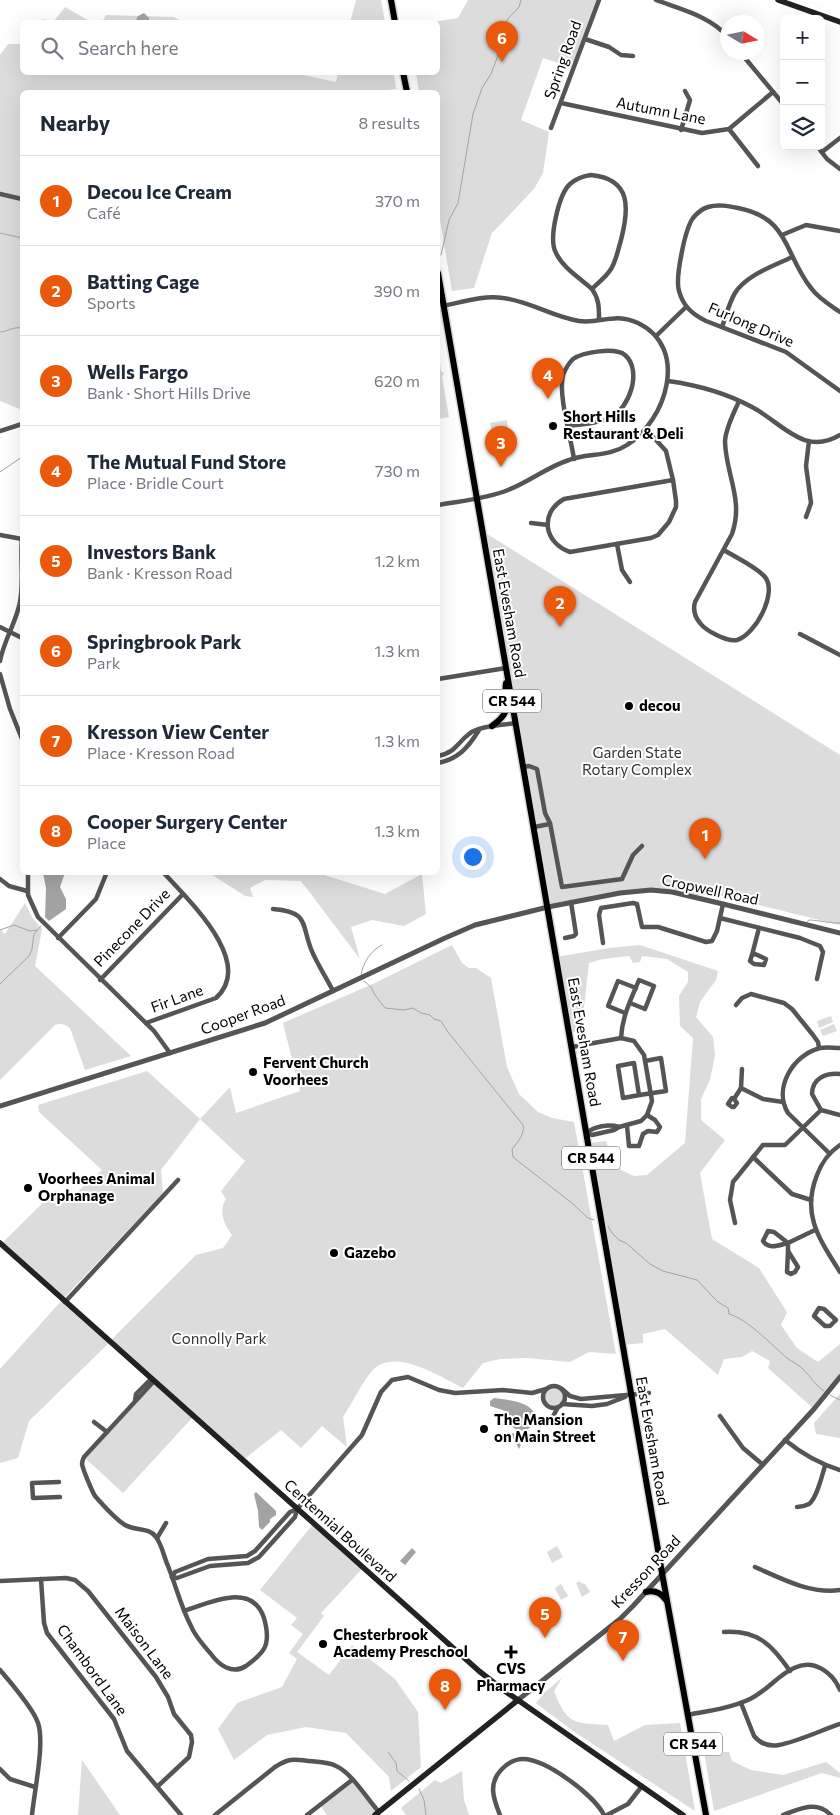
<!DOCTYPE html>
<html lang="en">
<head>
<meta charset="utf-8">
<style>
  body { margin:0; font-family:Commissioner,sans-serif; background:#f6f6f7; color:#1f2937 }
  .controls { position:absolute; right:15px; top:15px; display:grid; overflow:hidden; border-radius:8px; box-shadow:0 5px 20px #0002 }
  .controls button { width:45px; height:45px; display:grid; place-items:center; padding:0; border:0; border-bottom:1px solid #e0e1e3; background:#fff; color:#1f2937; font:25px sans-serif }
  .compass { position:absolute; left:720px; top:15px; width:45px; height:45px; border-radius:50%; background:#fff; box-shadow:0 5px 20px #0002; rotate:100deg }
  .you { position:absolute; left:472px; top:856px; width:18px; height:18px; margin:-12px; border:4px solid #fff; border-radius:50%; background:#1a73e8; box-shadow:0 0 0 8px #1a73e833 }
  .badge { display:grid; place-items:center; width:32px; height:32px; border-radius:50%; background:#ea580c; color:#fff; font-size:16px; font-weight:700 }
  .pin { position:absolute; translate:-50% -41px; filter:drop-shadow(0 1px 2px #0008) }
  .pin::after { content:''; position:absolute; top:26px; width:18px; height:15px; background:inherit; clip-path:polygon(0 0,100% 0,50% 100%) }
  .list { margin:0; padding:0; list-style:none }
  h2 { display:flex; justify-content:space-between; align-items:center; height:65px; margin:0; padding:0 20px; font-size:21px }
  h2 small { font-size:16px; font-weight:400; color:#747a83 }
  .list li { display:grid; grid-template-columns:32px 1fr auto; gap:15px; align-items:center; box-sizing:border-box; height:90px; padding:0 20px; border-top:1px solid #e0e1e3 }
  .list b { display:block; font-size:19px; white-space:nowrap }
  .list p { margin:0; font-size:16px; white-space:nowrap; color:#747a83 }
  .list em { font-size:16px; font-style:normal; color:#747a83 }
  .icon { flex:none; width:28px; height:28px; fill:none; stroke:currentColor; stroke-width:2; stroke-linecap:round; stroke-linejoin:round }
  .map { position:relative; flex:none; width:840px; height:1815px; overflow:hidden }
  .search { position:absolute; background:#fff; box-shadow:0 5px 20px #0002; left:20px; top:20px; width:420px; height:55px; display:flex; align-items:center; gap:12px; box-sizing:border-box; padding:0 18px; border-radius:8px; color:#747a83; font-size:19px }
  .panel { position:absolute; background:#fff; box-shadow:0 5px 20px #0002; left:20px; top:90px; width:420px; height:785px; border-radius:8px }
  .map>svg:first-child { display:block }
  .green { fill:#dcdcdc; fill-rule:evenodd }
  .water { fill:#a3a3a3 }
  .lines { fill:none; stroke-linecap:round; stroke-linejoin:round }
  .stream { stroke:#a3a3a3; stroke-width:1 }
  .primary-casing { stroke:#dbdbdb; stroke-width:9 }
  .minor { stroke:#555; stroke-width:4.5 }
  .tertiary { stroke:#555; stroke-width:5 }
  .secondary { stroke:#222; stroke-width:5.5 }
  .primary { stroke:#000; stroke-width:6 }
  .poi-dot { fill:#000; stroke:#fff; stroke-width:2 }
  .labels { text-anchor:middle; stroke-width:4; stroke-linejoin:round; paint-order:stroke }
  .shield { fill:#fff; stroke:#4c4c4c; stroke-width:1 }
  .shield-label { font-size:14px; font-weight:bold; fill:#000 }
  .street-label { font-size:15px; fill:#000; stroke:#fff }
  .poi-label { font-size:15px; font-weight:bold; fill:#000; stroke:#fff; text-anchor:start }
  .park-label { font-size:15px; fill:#333; stroke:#fff }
</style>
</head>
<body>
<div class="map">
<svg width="840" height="1815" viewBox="0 0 840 1815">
  <rect width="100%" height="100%" fill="#fff"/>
  <g class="green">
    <path d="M356,0H381L385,22H350Z"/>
    <path d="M468,0H599L574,68L543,58L521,120L549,132L543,173L534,189L492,233L474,288L452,291L438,208V92H419L416,73L438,72V22H433L458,18Z"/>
    <path d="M65,7L91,22H41L43,19L54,21Z"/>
    <path d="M106,15L174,17L183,22H102Z"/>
    <path d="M8,44H22V72H290L336,82L338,73H394L396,89L373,92H22V410L0,401V55Z"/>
    <path d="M438,348L441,371L444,373L442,377L449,417L438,419Z"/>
    <path d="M507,420L508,431L492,433L490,423Z"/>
    <path d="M481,530L840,755V925L703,891L696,898L651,890L548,907Z"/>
    <path d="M209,873H318L385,894L422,874L426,914L404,926L372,920L351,927L360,959L301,881L265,880L250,888L253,897L245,896Z"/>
    <path d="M25,903L32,917L42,929L35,966L131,1056L85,1070L70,1028C65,1024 61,1023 55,1025L0,1080V929L5,934Z"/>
    <path d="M452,945L462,963L469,968H476L491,978L507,1067L519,1094L538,1112L552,1118L574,1122L616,1354L589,1352L570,1362L527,1358L500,1359L483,1363L463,1388C440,1377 394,1346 372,1371C361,1384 353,1402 343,1417L347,1447L322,1426L301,1448L281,1430L242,1461L193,1417L123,1493L84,1457L154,1382L110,1342L29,1421L18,1458L0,1463V1369L63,1299L1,1244L56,1190L69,1199L102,1170L39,1112L38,1105L147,1071L200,1119L230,1087L236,1113L300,1091L283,1023L375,983ZM200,1119L245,1161L221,1191L226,1199C218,1211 224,1224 232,1235L223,1248L196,1255L110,1341L63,1299L163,1193L161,1170Z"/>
    <path d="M640,945L718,971L716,980L700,1002L696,1017L713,1037L715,1055L710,1080L701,1099V1120L725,1140L700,1173L712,1239L759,1268L787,1312L781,1325L797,1348L818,1362L840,1344V1377L814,1409L768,1368L770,1361L752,1351L742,1357L724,1359L718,1375L665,1329L643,1334V1343L623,1345L589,1143L606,1141L612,1160L619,1159L621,1170L634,1176L647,1175L685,1143L693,1038L680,1026L679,996L688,982V972L667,959L642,956L640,962L633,963L629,956L603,959L589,963L582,1025L570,1036L556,957L609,948Z"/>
    <path d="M831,1016L833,1022L819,1028L817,1021Z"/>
    <path d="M834,1024L837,1031L823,1036L820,1030Z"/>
    <circle cx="554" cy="1397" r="11"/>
    <path d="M840,1394V1438L816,1434L814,1423Z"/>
    <path d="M313,1524L363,1568L321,1613L324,1616L297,1652L329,1675L352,1645L395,1679L418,1712L421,1767L391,1791L389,1777L346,1733L306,1727L267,1735L234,1760L218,1729L237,1703L282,1687L297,1659L289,1653L303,1634L291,1625L297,1618L260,1590Z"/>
    <path d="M557,1546L563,1557L552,1563L547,1552Z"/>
    <path d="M580,1581L581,1583L585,1584L590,1592L582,1597L576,1583Z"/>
    <path d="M561,1584L568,1596L561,1600L555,1588Z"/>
    <path d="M562,1678L554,1691C567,1725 574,1723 608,1725L614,1741L645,1725L680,1723L695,1811L573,1731L536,1703L545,1692Z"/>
    <path d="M703,1745L709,1751L729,1752L732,1761L751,1770L783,1775L826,1762L840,1773V1778L822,1773L714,1811Z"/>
    <path d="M82,1760L120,1815H78Z"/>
    <path d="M462,1771L464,1800L469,1815H406L401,1808L435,1780L441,1783Z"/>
    <path d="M352,1780L379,1812L375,1815H327L320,1805Z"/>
  </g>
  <g class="water">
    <path d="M144,13L149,18V22H135L138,16Z"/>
    <path d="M43,873H65L60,887L66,899V909L49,921L45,917L46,888Z"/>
    <path d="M494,1398C508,1400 531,1401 536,1416L533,1426L524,1431C509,1429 511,1425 508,1412L490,1406V1401Z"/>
    <path d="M512,1433C521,1435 523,1442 519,1449L514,1439L505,1436Z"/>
    <path d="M256,1492L276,1511V1515L270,1519V1522L262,1530L259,1527L258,1511L254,1494Z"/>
    <path d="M412,1548L416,1552L405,1565L400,1561Z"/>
  </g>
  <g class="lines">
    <g class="stream">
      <path d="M0,233L22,238"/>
      <path d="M441,255L449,220L458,203L473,114L482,88L491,74L505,37L507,20L519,7L521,0"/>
      <path d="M0,332C7,332 14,326 22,328"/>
      <path d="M0,472L22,457"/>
      <path d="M807,922L809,920C818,920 833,924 840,923"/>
      <path d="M0,930L14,925L30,931L37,930"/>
      <path d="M361,976C362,964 371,950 382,945"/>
      <path d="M364,981L371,987L375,995L385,1008L404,1010L413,1008L421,1013L430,1015L434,1019L441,1021L448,1032L523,1125C525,1134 518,1142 512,1149L513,1157L573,1204L588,1218L594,1220"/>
      <path d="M0,984L29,956L32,949L34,934L41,926"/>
      <path d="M608,1226L612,1233L619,1240L626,1243L650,1264L663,1271L697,1280L718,1302L728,1308L729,1314C746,1318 773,1346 787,1358C792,1362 798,1364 803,1369C810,1376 815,1385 824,1391"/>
      <path d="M830,1395L840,1400"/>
      <path d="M388,1752L396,1763L397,1771L409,1781"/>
      <path d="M419,1789L424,1800L426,1815"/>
    </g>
    <g class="primary-casing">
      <g id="primary">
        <path d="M391,0L395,22"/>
        <path d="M403,72L407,92"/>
        <path d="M438,273L662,1573L706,1815"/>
        <path d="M492,726C515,709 503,705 506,683"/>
        <path d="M646,1592C654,1590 661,1593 666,1600"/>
      </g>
    </g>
    <g class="minor">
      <path d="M656,0C680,9 710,16 728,37"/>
      <path d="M585,39L609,47L621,55L633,56"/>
      <path d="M758,45L762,41"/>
      <path d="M740,52L784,105"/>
      <path d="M561,103L702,133L729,129L773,92"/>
      <path d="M551,128L599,0"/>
      <path d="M729,129L758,166"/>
      <path d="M681,130L690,100L685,91"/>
      <path d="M817,146L827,159L840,169"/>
      <path d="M822,152L840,138"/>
      <path d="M591,175C632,179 629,209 621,240C618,250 616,261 611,269C606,277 598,283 592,289C580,278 563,268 556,253C548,239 559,194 570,184C577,178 583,176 591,175Z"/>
      <path d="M0,194L22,199"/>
      <path d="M782,235L806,225L840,231"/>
      <path d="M592,289C599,299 599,307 599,319"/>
      <path d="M840,312C830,305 818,298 811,288C784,254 790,218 738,208C728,206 718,204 708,207C702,209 697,213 693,218C685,229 675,278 679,291C683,306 692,314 706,321L786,352L840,391"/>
      <path d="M722,327C726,316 729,303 735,293C746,275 774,266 792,257"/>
      <path d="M656,336L686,307"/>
      <path d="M668,381C697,385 726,393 752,407C781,422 804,457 840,435"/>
      <path d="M568,426C582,424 597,424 610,418C629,409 643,371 625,355C615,347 583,352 573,359C569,363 565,370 563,375C558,395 571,438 574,459"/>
      <path d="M646,429L666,451L673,480"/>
      <path d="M0,431L22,424"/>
      <path d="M673,480L676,501V507L669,522L658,535L651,538L570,552C544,543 539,513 564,499Z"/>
      <path d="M438,505C460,501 486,499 508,490C529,482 547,467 569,460C588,453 609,457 627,445C666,421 690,348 638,323C614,312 601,324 579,321C553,317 529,301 503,298C483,295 463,302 443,306"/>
      <path d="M806,517L811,503L806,466L809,441"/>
      <path d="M531,523L548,525"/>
      <path d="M0,535L22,539"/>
      <path d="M617,544L622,570L630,582"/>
      <path d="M724,550C735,557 757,567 765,577C778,593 755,635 737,640C727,642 706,631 700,623C695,617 693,609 695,602L732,534C744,500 726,475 725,442C725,429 734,413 739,401"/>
      <path d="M0,627L22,638"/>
      <path d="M800,634L840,655"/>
      <path d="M0,661C4,640 16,623 20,602C24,581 20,559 22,538"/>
      <path d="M0,674L10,709L22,739"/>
      <path d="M438,679L506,668"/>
      <path d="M438,756C456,752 456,744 469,734C478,726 503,725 516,723"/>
      <path d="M438,763C458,759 468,748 479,730"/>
      <path d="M523,767L529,766L537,769L545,813L550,823L562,887L622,879L633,855L642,846"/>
      <path d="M534,827L550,824"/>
      <path d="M28,872V895L38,917L154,1031L170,1053"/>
      <path d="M0,879L9,886L27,891"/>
      <path d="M273,909C309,912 301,923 311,949C317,964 326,977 333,991"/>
      <path d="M720,918L800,938L820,946L823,952L817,979"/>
      <path d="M58,938L96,899L107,872"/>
      <path d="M565,938L574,936L576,934L571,902"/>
      <path d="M603,943L599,915L601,908L633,903L637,904L642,927H658L706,942L712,941L717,931L723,904"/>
      <path d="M755,954L766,959L764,965L754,964L750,961L752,955Z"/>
      <path d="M752,955L759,928"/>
      <path d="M100,980L183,894"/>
      <path d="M736,1005L742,998L751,994L784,1003L792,1009L813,1035L818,1042L819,1048"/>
      <path d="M625,1013L608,1006L618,981L636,988"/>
      <path d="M146,1023L216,998C256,962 187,899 163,872"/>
      <path d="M621,1038C622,1017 631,999 639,980L654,986L645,1009L630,1003"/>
      <path d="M572,1047L621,1038L634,1041L644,1055L652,1101L647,1115L641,1121L619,1127L614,1130L592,1135L587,1133"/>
      <path d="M840,1074C826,1073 812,1078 812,1094L821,1110L840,1115"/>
      <path d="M741,1088L763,1099L783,1102"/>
      <path d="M741,1088L742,1069"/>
      <path d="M639,1095L634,1063L618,1066L623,1098C638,1095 652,1093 666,1091L661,1058L645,1061"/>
      <path d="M734,1099L737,1103L734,1107H732L728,1104L732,1098L734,1099L741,1088"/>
      <path d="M627,1126L629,1146H639L643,1134L648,1131L657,1132L660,1127L655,1120L647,1115"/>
      <path d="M587,1133C594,1126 609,1124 619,1127"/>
      <path d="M840,1145C828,1153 822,1162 817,1175C801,1215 820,1240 840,1272"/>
      <path d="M829,1153L788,1113C773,1088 793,1055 820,1048C827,1047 833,1048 840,1048"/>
      <path d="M753,1157L792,1194L811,1200"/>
      <path d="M735,1223L730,1200L733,1182L763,1145H785L821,1110"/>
      <path d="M768,1231L774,1232L788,1243C779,1245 769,1250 763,1241Z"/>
      <path d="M788,1251L798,1267L795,1272L791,1274L787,1272Z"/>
      <path d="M788,1251V1243L815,1230"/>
      <path d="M65,1302L178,1180"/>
      <path d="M819,1308L824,1309L836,1320L830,1326H825L814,1316Z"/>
      <path d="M154,1381L84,1457C83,1459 82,1463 82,1464C83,1470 92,1491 95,1496C102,1504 117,1520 125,1525C135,1531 149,1527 156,1537C162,1545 164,1557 168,1566C176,1586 181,1607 191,1626C195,1636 203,1645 211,1654C219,1665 232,1675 246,1666C253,1661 264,1652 266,1644C268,1636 266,1625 264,1618C252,1581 209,1603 184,1611"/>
      <circle cx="554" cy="1397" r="11"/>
      <path d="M562,1389L570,1396L581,1399L649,1393"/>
      <path d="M135,1401L136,1394L151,1379"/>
      <path d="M562,1404L592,1406L607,1404L625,1397"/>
      <path d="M720,1416L743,1448L762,1464"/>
      <path d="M94,1422L107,1432"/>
      <path d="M549,1424L558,1407"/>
      <path d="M785,1440C801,1453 820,1464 840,1470"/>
      <path d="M59,1482L32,1483L33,1498L60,1497"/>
      <path d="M797,1507C801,1507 805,1506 809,1504C817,1498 822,1475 825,1466"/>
      <path d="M157,1538L166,1523"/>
      <path d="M755,1567C782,1579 810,1594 840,1590"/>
      <path d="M172,1577L175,1572L208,1559L247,1556L255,1551L290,1512L297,1509L362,1435L381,1392L392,1380L408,1377L439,1390L455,1393L503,1390L532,1393L546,1389"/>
      <path d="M172,1577L177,1578L210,1566L248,1563L259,1557L295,1517L297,1509"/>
      <path d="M41,1579L44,1623L47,1633L114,1719L127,1751L181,1815"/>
      <path d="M0,1581L66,1578L75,1580L88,1591L156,1677L168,1697L174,1714L191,1735L192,1742L189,1757L158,1786"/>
      <path d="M724,1632C758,1630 772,1645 790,1671"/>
      <path d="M0,1670C11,1683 33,1708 38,1723C45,1743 34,1793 32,1815"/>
      <path d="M741,1703L754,1736C760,1743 769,1747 779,1745C796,1742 822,1730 840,1724"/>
      <path d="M687,1715C708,1711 731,1708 750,1699C767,1691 778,1675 794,1668C814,1658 833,1673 840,1690"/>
      <path d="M0,1769L10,1779L35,1787"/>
      <path d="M215,1815L275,1767C289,1758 293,1759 309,1761C317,1762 328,1762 336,1766C352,1773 367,1799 379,1812"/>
      <path d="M307,1815L352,1780"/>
      <path d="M500,1815C493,1798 488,1783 502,1769C508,1763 515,1759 523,1759C546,1759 594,1795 604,1815"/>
      <path d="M607,1815L628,1804L642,1786"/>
      <path d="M783,1815C800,1809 816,1800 831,1815"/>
    </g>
    <g class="tertiary">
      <path d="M0,1106L265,1023L445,938L475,925L548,907L620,893L651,890L672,892L723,904L840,933"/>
      <path d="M518,1700L620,1619L633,1606L814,1409L840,1377"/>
    </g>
    <g class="secondary">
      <path d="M778,0L840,22"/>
      <path d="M0,1243L479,1671L502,1689L683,1815"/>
      <path d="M375,1815L518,1700"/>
    </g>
    <use href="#primary" class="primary"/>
  </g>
  <g class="poi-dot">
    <circle cx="553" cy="426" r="5"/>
    <circle cx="629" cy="706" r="5"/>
    <circle cx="253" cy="1072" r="5"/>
    <circle cx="28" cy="1188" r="5"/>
    <circle cx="334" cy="1253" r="5"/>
    <circle cx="484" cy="1429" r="5"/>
    <circle cx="323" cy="1644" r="5"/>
    <path d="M508.5 1644.5h5v5h5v5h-5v5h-5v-5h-5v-5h5z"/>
  </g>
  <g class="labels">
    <g class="shield">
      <rect x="483" y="689.5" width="58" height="23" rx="4"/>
      <rect x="562" y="1146.5" width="58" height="23" rx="4"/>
      <rect x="664" y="1732.5" width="58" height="23" rx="4"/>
    </g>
    <g class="shield-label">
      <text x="512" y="706">CR 544</text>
      <text x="591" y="1163">CR 544</text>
      <text x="693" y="1749">CR 544</text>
    </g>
    <g class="street-label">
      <text transform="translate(563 60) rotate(-70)" y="5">Spring Road</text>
      <text transform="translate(661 111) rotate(11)" y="5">Autumn Lane</text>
      <text transform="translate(751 325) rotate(23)" y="5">Furlong Drive</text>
      <text transform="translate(509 613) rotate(80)" y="5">East Evesham Road</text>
      <text transform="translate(710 890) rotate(12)" y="5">Cropwell Road</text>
      <text transform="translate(132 928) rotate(-46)" y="5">Pinecone Drive</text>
      <text transform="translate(177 999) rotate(-20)" y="5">Fir Lane</text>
      <text transform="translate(243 1015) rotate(-20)" y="5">Cooper Road</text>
      <text transform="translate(584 1042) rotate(80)" y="5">East Evesham Road</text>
      <text transform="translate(652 1441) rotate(80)" y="5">East Evesham Road</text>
      <text transform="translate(340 1531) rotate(42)" y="5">Centennial Boulevard</text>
      <text transform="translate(646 1572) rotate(-47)" y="5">Kresson Road</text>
      <text transform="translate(144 1643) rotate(53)" y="5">Maison Lane</text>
      <text transform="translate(92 1670) rotate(54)" y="5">Chambord Lane</text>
    </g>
    <g class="poi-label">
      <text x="563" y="422">Short Hills<tspan x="563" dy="17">Restaurant &amp; Deli</tspan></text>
      <text x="639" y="711">decou</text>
      <text x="263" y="1068">Fervent Church<tspan x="263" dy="17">Voorhees</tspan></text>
      <text x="38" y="1184">Voorhees Animal<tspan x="38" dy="17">Orphanage</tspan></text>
      <text x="344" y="1258">Gazebo</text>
      <text x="494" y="1425">The Mansion<tspan x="494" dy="17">on Main Street</tspan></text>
      <text x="333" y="1640">Chesterbrook<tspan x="333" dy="17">Academy Preschool</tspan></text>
      <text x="511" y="1674" text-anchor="middle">CVS<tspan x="511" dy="17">Pharmacy</tspan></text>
    </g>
    <g class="park-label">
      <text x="637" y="758">Garden State<tspan x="637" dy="17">Rotary Complex</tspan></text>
      <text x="219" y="1344">Connolly Park</text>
    </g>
  </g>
</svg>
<div class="controls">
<button>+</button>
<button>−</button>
<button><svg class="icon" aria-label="layers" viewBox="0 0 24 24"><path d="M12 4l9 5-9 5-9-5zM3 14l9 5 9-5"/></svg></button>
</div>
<svg class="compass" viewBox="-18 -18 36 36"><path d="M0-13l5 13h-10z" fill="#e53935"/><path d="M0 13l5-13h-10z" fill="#747a83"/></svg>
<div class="you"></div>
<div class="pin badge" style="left:705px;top:859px">1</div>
<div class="pin badge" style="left:560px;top:627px">2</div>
<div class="pin badge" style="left:501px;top:467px">3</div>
<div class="pin badge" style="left:548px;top:399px">4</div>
<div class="pin badge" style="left:545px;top:1638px">5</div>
<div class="pin badge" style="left:502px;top:62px">6</div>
<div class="pin badge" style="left:623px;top:1661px">7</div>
<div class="pin badge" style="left:445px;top:1710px">8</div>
<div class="search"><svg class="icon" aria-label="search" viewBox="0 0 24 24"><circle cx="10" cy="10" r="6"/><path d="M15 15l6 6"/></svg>Search here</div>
<section class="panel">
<h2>Nearby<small>8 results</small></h2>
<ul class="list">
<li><span class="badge">1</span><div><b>Decou Ice Cream</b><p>Café</p></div><em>370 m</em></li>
<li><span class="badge">2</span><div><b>Batting Cage</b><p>Sports</p></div><em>390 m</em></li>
<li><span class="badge">3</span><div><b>Wells Fargo</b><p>Bank · Short Hills Drive</p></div><em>620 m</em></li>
<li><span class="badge">4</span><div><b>The Mutual Fund Store</b><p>Place · Bridle Court</p></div><em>730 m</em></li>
<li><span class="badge">5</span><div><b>Investors Bank</b><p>Bank · Kresson Road</p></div><em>1.2 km</em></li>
<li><span class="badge">6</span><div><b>Springbrook Park</b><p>Park</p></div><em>1.3 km</em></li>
<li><span class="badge">7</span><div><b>Kresson View Center</b><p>Place · Kresson Road</p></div><em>1.3 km</em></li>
<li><span class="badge">8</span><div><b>Cooper Surgery Center</b><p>Place</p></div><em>1.3 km</em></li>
</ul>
</section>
</div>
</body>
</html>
